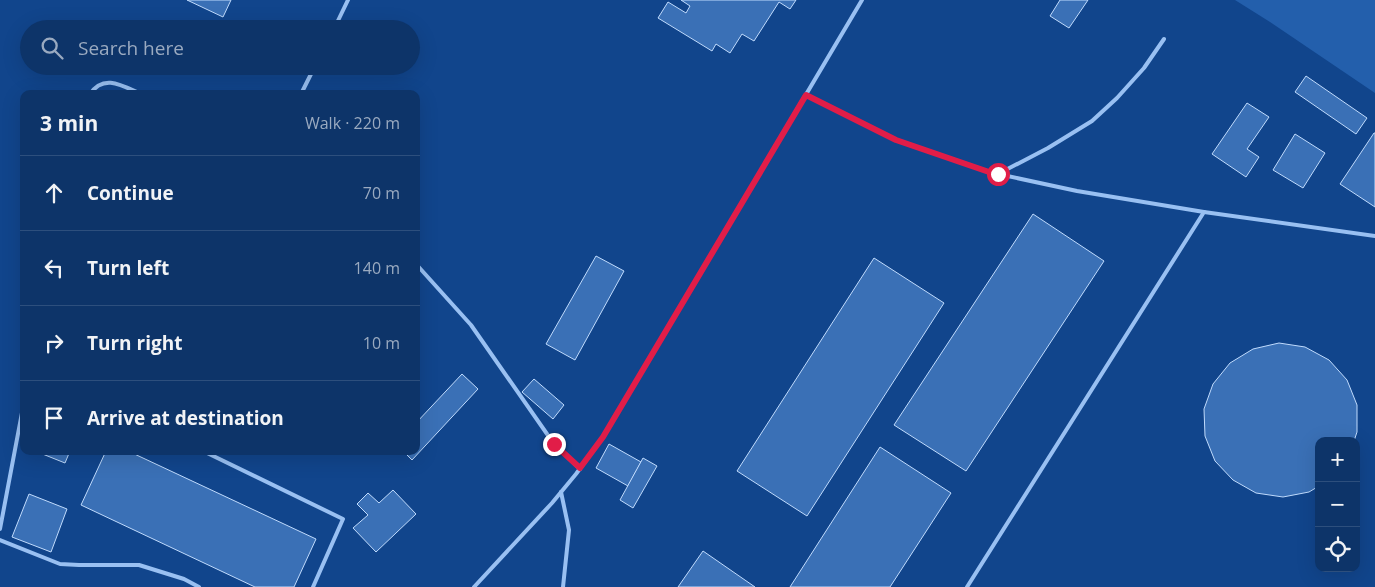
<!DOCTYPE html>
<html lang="en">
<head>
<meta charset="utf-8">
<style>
  body { margin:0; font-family:"Open Sans",sans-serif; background:#1b3f71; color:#f1f3f6 }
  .controls { position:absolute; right:15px; bottom:15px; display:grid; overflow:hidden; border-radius:10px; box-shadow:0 5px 20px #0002 }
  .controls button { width:45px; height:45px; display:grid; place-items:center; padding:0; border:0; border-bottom:1px solid #2d4f7d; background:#0d3469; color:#f1f3f6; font:25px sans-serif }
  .stop { position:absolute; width:15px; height:15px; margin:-11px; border:4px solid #e11d48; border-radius:50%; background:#fff }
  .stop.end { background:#e11d48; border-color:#fff; box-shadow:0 1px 5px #0008 }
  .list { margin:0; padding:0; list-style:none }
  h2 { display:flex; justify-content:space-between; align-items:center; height:65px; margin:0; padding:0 20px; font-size:21px }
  h2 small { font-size:16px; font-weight:400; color:#9aaac0 }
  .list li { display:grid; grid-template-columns:32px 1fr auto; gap:15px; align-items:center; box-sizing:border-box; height:75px; padding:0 20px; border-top:1px solid #2d4f7d }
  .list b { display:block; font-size:19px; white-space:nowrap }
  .list em { font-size:16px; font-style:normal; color:#9aaac0 }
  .icon { flex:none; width:28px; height:28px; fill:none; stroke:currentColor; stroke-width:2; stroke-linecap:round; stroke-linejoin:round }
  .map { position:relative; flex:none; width:1375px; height:587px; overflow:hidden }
  .search { position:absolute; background:#0d3469; box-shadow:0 5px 20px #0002; left:20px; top:20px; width:400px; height:55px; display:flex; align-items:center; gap:12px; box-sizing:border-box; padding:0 18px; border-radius:28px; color:#9aaac0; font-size:19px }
  .panel { position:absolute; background:#0d3469; box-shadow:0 5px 20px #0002; left:20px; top:90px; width:400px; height:365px; border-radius:10px }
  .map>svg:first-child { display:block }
  .green { fill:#235fac }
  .building { fill:#3a70b6; stroke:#c0dbfd }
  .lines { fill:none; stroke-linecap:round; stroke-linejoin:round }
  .lane { stroke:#99c0f2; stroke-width:4 }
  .route { stroke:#e11d48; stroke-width:6 }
</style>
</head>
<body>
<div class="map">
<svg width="1375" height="587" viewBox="0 0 1375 587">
  <rect width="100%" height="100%" fill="#11458c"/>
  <path class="green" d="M1235,0H1375V93L1273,24Z"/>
  <g class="building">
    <path d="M187,0H231L223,17Z"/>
    <path d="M681,0H796L790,9L779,2L754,41L742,34L730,53L716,44L712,51L658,18L668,2L686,13L690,6Z"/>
    <path d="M1060,0H1088L1069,28L1050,16Z"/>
    <path d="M1306,76L1367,118L1356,134L1295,92Z"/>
    <path d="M1247,103L1269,117L1247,149L1259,157L1246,177L1212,154Z"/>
    <path d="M1374,133H1375V207L1340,184Z"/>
    <path d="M1295,134L1325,153L1303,188L1273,170Z"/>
    <path d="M1033,214L1104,261L966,471L894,425Z"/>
    <path d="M596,256L624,271L575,360L546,344Z"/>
    <path d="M874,258L944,303L807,516L737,471Z"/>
    <path d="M1279,343L1305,347L1329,360L1347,380L1357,405V432L1354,441H1319V486L1309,492L1283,497L1256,493L1233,480L1215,461L1205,436L1204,409L1213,384L1230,363L1253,349Z"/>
    <path d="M462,374L478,389L412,460L403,451H416V423Z"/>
    <path d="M534,379L564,405L553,419L522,392Z"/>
    <path d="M609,444L641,462L628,486L596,468Z"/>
    <path d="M880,447L951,493L890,587H790Z"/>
    <path d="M35,451H70L65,463Z"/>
    <path d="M106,451H128L316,539L294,587H255L81,505Z"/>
    <path d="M643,458L657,466L633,508L620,500Z"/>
    <path d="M393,490L416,514L376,552L353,528L368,515L357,504L368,493L379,503Z"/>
    <path d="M29,494L67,509L51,552L12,537Z"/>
    <path d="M703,551L755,587H678Z"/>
  </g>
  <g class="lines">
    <g class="lane">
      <path d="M334,29L348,0"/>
      <path d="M90,94C104,73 123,86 141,94"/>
      <path d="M301,94L315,66"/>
      <path d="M806,95L896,140L989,172L1077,191L1204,212"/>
      <path d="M998,174L1048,148L1092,121L1117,98L1144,68L1164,39"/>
      <path d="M416,264L471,325L554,444L580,469"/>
      <path d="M203,451L343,519L313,587"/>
      <path d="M561,492L569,530L563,587"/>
      <path d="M0,529L24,402"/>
      <path d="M0,540L60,564L79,565H139L184,579L199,587"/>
      <path d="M474,587L552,503L576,474L603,437L862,0"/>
      <path d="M967,587L1204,212L1375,236"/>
    </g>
  </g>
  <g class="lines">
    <path class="route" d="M554,444L580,468L603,437L806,95L896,140L989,172L998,174"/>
  </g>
</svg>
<div class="controls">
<button>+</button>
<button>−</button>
<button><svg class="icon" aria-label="locate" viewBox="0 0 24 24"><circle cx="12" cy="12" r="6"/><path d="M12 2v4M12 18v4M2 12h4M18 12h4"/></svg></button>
</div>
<div class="stop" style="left:998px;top:174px"></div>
<div class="stop end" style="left:554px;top:444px"></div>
<div class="search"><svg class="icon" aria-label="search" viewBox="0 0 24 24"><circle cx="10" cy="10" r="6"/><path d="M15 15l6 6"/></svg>Search here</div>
<section class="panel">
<h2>3 min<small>Walk · 220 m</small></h2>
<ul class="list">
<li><svg class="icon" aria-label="ahead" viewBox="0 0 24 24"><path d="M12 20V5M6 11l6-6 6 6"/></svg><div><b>Continue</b></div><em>70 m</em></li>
<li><svg class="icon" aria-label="left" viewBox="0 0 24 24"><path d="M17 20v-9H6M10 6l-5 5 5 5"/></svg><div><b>Turn left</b></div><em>140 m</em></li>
<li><svg class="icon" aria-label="right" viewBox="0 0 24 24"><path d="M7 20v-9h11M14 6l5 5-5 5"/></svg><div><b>Turn right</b></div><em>10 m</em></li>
<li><svg class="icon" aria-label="arrive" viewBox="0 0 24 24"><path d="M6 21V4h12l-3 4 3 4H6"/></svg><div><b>Arrive at destination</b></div></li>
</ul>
</section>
</div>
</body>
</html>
